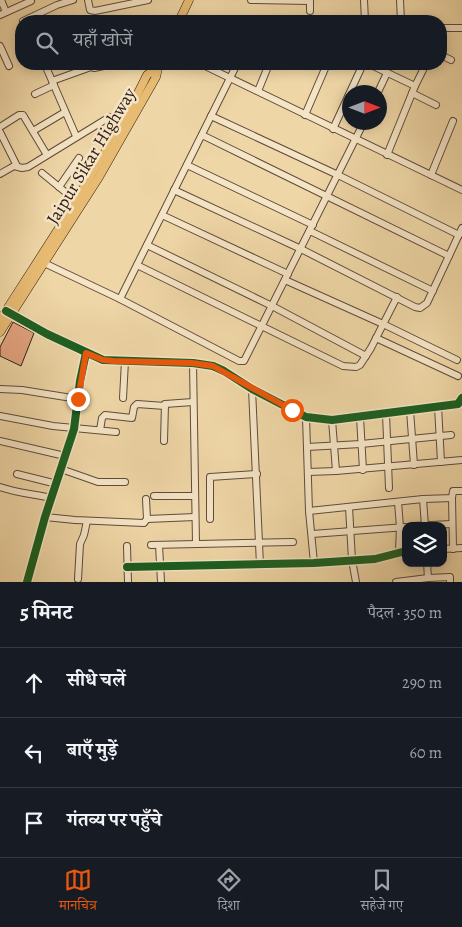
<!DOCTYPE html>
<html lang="hi">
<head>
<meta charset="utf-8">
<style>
  body { margin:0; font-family:Alegreya,"Noto Serif Devanagari",serif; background:#20242c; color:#f1f3f6 }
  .controls { position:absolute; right:15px; bottom:15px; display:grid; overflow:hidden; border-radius:10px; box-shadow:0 2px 12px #0003 }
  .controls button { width:45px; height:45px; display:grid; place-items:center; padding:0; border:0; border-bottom:1px solid #363941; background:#171b24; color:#f1f3f6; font:25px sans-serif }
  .compass { position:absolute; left:342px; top:85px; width:45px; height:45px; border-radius:50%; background:#171b24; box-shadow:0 2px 12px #0003; rotate:90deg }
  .stop { position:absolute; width:15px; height:15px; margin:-11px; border:4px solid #ea580c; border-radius:50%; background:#fff }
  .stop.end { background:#ea580c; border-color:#fff; box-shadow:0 1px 5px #0008 }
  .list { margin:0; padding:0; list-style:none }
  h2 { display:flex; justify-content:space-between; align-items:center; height:65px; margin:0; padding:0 20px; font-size:21px }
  h2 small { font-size:16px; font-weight:400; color:#9ea1a6 }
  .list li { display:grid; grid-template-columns:32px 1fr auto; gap:15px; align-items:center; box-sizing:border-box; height:70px; padding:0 20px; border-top:1px solid #363941 }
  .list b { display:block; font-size:19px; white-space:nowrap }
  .list em { font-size:16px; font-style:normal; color:#9ea1a6 }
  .icon { flex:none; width:28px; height:28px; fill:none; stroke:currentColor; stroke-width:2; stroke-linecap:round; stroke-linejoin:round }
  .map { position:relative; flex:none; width:462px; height:582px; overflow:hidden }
  .search { position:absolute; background:#171b24; box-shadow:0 2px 12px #0003; left:15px; right:15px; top:15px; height:55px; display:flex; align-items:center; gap:12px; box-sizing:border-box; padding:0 18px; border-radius:20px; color:#9ea1a6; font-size:19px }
  .sheet { height:275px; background:#171b24 }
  nav { display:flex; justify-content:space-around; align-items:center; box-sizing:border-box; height:70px; border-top:1px solid #363941; background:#171b24; font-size:14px; color:#9ea1a6 }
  nav a { display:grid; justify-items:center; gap:2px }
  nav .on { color:#ea580c }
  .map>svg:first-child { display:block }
  .building { fill:#e3a37f; stroke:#2c1d17 }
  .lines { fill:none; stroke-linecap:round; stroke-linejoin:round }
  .minor-casing { stroke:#5d4b3b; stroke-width:8 }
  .major-casing { stroke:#2c1d17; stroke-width:9 }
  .minor { stroke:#f5e4c5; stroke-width:6 }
  .major { stroke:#e8bb73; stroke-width:8 }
  .cycleway-casing { stroke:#f5e4c5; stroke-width:11 }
  .cycleway { stroke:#1b5e20; stroke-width:8 }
  .route { stroke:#ea580c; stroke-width:6 }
  .labels { text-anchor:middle; stroke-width:5; stroke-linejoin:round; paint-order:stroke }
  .street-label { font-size:18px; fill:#2c1d17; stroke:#f5e4c5 }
</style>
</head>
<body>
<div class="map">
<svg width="462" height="582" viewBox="0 0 462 582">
  <rect width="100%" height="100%" fill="#efd6a6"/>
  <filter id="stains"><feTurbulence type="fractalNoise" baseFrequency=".004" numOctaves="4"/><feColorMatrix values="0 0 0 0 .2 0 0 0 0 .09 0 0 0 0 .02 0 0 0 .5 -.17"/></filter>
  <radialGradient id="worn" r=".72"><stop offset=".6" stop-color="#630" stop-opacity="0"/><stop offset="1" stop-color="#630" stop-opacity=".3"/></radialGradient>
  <path class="building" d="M13,322L34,333L21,366L0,356V347Z"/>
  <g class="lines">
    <g class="minor-casing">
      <g id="minor">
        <path d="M1,0L6,12"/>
        <path d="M88,0L90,10L95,11L148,0"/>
        <path d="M251,0L310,1"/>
        <path d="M364,0L365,21"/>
        <path d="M400,0L401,21"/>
        <path d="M310,11V0"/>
        <path d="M0,15L31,1"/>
        <path d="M23,21L57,5L73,0"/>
        <path d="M228,21L234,20L246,21"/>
        <path d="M441,28H462"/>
        <path d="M0,46L9,66"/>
        <path d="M441,55L451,60"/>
        <path d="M90,64L91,67L94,68L113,64"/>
        <path d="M201,64L462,190"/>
        <path d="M369,64L415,86"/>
        <path d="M46,67L76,136"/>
        <path d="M52,81L91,67"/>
        <path d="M258,91L269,64"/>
        <path d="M378,92L387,73"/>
        <path d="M412,93L436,105"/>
        <path d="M35,94L54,85"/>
        <path d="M305,115L327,64"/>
        <path d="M211,116L338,175L459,235"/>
        <path d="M0,127L19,115H23L47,155"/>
        <path d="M333,129L363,64"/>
        <path d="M33,131L65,112"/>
        <path d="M0,132L17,166"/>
        <path d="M202,135L449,256"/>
        <path d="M387,155L415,86L426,64"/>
        <path d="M187,165L313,225"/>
        <path d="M42,173L75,200"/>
        <path d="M0,174L14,166L22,168L28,167L108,118L117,116L128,121"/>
        <path d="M431,175L453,121"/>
        <path d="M59,187L79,158"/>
        <path d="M174,190L301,249L415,307L420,308L427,303L462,228"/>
        <path d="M162,215L288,274"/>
        <path d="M310,231L433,291"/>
        <path d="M147,245L272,306L366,356"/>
        <path d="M42,262L120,299L239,361H244L364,122"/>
        <path d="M137,265L343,366L356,367L360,365L371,348L397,297"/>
        <path d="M285,280L383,324L457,360"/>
        <path d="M120,299L237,64"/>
        <path d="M9,313L47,334L103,360L193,363L213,366L224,371L252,389L306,417L332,420L458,404L462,398"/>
        <path d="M376,338L458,376"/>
        <path d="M193,363L196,544"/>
        <path d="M0,389L22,390L78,399"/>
        <path d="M252,389L260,565"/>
        <path d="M123,398L125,361"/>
        <path d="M438,406L441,462"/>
        <path d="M410,410L414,465"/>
        <path d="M386,414L389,488"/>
        <path d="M0,416L53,426L116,432"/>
        <path d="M306,417L309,511L314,563"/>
        <path d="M360,417L363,470"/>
        <path d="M332,420L336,471L462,460"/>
        <path d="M100,430L102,418L105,415L132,418L134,407L137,404L165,406"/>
        <path d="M0,441L65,456"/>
        <path d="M164,441L165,404L193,402"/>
        <path d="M307,447L361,444L451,435"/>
        <path d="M61,469L98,482H125"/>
        <path d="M308,472L336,471"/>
        <path d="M17,474L57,484"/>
        <path d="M0,487C17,493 34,494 52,498"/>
        <path d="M154,496H195"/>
        <path d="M452,498L453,549"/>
        <path d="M423,499L425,526"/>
        <path d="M398,502L400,527L399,552"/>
        <path d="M349,507L352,560L356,582"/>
        <path d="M309,511L423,499L452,498L453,491H462"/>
        <path d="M45,517L75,520L144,523L147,519L146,499"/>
        <path d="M147,519L195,517"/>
        <path d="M210,519V477L257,474"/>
        <path d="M412,526L452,524"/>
        <path d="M312,534L406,527"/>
        <path d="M151,545L293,542"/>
        <path d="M159,545L161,582"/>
        <path d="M127,546L128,582"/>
        <path d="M443,549L462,548"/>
        <path d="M427,563L428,578"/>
        <path d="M127,567L314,563L375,559L406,551"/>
        <path d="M78,579L80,544L84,535L87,521"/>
        <path d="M27,582L45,517L74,429L80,381L86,353"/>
        <path d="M396,582L428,578L450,577V582"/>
      </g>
    </g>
    <g class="major-casing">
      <g id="major">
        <path d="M179,21L189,0"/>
        <path d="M0,320L61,225L125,119L147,75L157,68"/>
        <path d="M0,332L99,177L156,77L159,64"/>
      </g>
    </g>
    <use href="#minor" class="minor"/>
    <use href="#major" class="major"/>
    <g class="cycleway-casing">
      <g id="cycleway">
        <path d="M6,311L47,334L103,360L193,363L213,366L224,371L252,389L306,417L332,420L458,404L462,398"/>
        <path d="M127,567L314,563L375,559L406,551"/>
        <path d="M27,582L45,517L74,429L80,381L86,353"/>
      </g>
    </g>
    <use href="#cycleway" class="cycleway"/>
  </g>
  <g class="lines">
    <path class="route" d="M78,399L86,353L103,360L113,361L192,363L213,366L292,410"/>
  </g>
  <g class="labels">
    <g class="street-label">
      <text transform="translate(91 156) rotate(-59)" y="6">Jaipur Sikar Highway</text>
    </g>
  </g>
  <rect width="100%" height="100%" filter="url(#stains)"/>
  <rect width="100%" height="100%" fill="url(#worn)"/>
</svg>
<div class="controls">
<button><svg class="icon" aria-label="layers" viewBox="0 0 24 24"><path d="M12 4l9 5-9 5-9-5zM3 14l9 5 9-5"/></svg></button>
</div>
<svg class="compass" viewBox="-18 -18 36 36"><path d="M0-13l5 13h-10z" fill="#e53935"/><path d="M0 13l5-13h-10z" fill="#9ea1a6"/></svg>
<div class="stop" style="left:292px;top:410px"></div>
<div class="stop end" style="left:78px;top:399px"></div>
<div class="search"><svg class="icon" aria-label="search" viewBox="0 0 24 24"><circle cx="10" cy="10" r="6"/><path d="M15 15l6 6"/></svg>यहाँ खोजें</div>
</div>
<section class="sheet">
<h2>5 मिनट<small>पैदल · 350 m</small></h2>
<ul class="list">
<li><svg class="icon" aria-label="ahead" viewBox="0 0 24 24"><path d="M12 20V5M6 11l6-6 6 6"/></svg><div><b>सीधे चलें</b></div><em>290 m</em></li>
<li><svg class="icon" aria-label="left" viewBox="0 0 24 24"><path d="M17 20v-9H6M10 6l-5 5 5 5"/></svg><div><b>बाएँ मुड़ें</b></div><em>60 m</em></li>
<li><svg class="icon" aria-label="arrive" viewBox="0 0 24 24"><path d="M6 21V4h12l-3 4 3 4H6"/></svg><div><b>गंतव्य पर पहुँचे</b></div></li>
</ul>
</section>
<nav>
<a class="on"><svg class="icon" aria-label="map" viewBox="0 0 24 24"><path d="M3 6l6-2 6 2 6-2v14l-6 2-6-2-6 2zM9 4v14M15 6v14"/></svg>मानचित्र</a>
<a><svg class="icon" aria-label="directions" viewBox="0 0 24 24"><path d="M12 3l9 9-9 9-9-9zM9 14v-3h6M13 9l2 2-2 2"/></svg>दिशा</a>
<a><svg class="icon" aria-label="saved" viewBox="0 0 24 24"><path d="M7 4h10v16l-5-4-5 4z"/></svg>सहेजे गए</a>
</nav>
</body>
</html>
